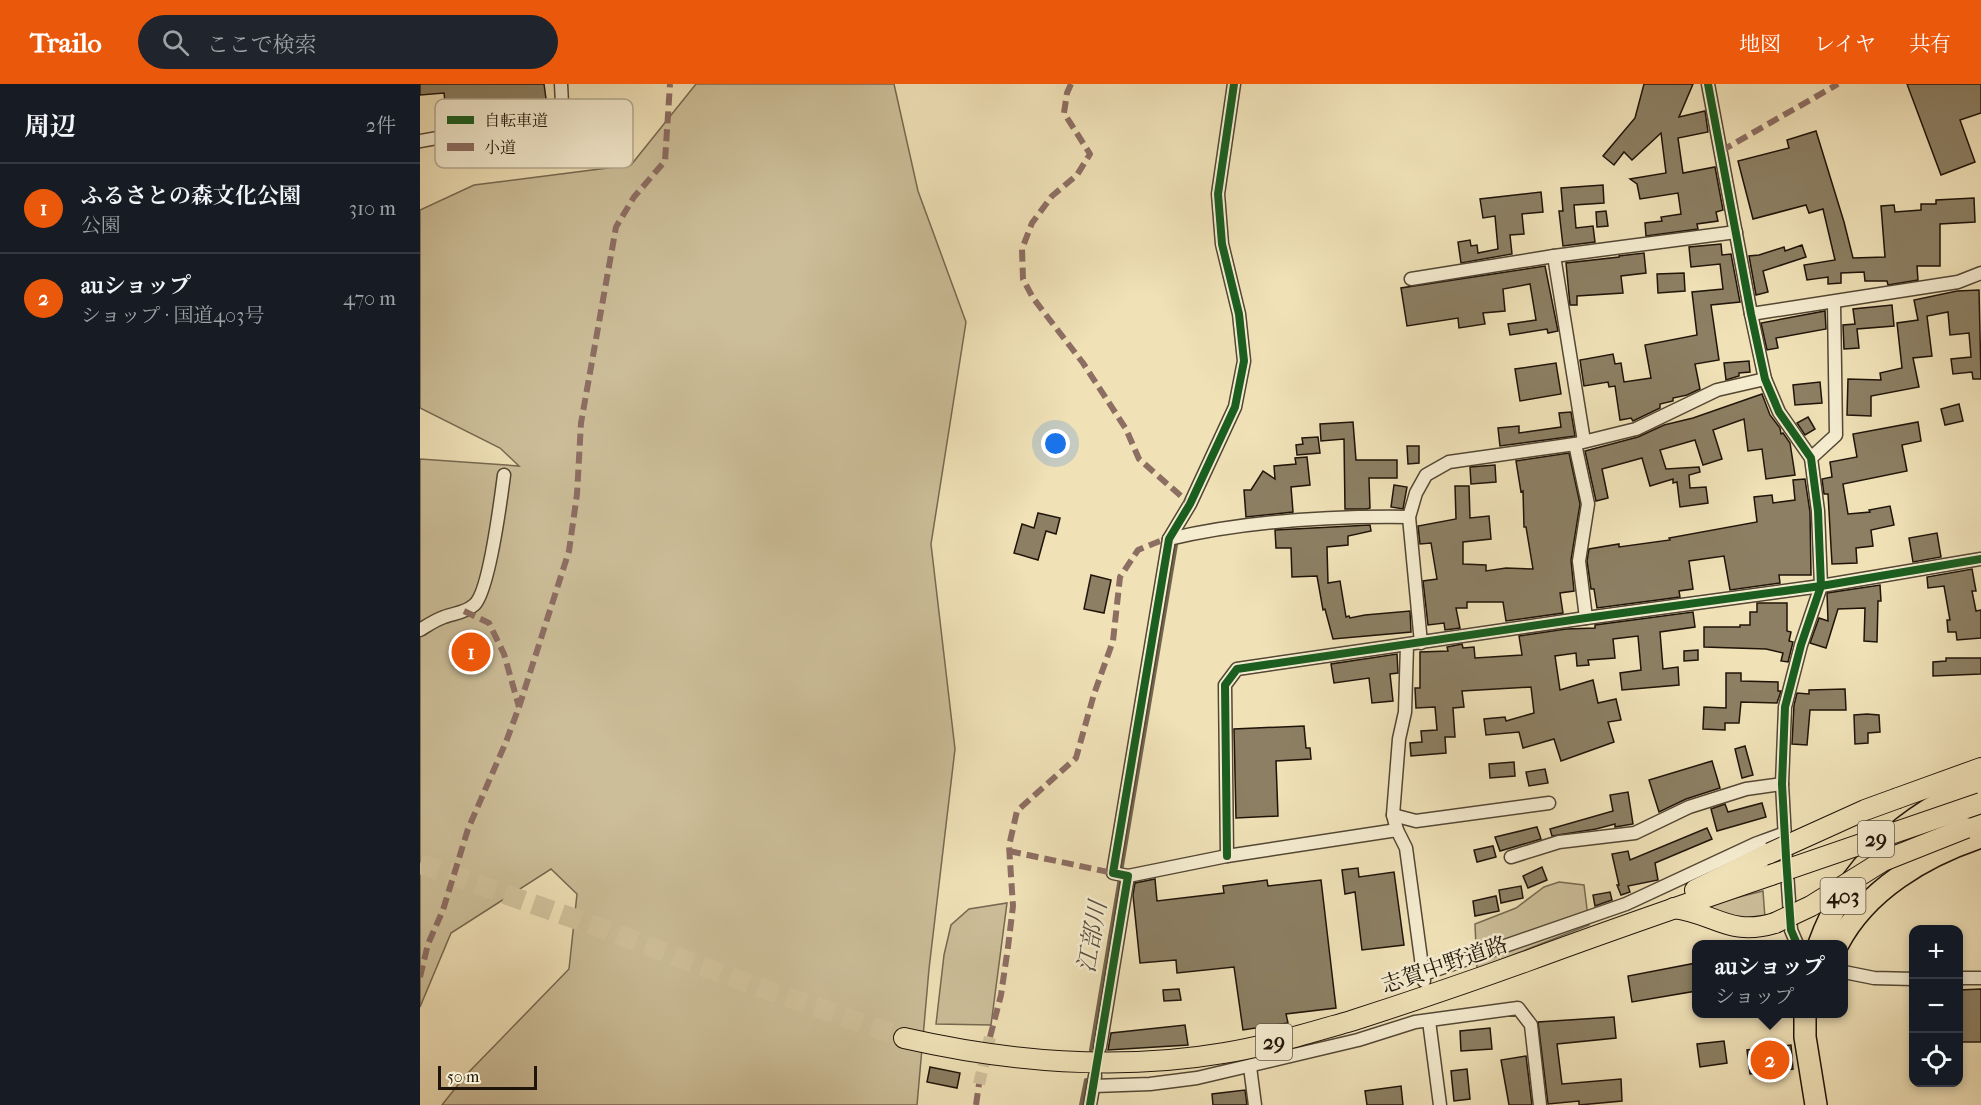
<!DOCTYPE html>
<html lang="ja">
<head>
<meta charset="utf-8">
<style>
  body { margin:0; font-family:"IM FELL French Canon","Noto Serif JP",serif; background:#20242c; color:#f1f3f6 }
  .controls { position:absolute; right:18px; bottom:18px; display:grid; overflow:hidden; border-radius:12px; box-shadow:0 3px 9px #0003 }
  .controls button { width:54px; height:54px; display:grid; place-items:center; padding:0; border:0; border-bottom:2px solid #363941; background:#171b24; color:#f1f3f6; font:30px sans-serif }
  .scale { position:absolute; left:18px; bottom:15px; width:99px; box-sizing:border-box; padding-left:6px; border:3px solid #1f1409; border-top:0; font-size:16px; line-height:21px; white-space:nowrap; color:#1f1409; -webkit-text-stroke:4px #f5ecd0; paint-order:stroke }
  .you { position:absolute; left:636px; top:360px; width:21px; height:21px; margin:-15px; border:4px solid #fff; border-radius:50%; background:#1a73e8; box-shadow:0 0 0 9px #1a73e833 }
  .badge { display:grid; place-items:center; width:39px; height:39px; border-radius:50%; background:#ea580c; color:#fff; font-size:20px; font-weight:700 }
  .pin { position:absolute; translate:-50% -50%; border:3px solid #fff; box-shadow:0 2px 6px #0006 }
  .popup { position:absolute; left:1272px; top:856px; width:156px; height:78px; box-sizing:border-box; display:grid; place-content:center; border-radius:12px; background:#171b24; filter:drop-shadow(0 2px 4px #0005); font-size:20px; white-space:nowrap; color:#9ea1a6 }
  .popup b { font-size:22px; color:#f1f3f6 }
  .popup::after { content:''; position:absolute; left:50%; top:100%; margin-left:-12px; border:12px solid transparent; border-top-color:#171b24 }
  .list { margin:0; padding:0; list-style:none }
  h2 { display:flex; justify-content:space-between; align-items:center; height:78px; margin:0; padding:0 24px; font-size:26px }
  h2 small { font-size:20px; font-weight:400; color:#9ea1a6 }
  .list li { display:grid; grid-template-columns:39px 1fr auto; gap:18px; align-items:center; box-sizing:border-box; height:90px; padding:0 24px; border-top:2px solid #363941 }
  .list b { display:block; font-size:22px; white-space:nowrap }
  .list p { margin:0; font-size:20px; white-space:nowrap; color:#9ea1a6 }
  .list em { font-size:20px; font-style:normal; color:#9ea1a6 }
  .icon { flex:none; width:33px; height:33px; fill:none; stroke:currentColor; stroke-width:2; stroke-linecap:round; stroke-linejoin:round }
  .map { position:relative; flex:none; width:1561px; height:1021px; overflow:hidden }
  header { display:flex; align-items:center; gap:36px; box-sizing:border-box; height:84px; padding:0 30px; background:#ea580c; color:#fff }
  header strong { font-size:28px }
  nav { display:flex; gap:33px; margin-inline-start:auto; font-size:21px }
  .search { width:420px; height:54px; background:#20242c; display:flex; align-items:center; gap:15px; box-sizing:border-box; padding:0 21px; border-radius:33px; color:#9ea1a6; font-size:22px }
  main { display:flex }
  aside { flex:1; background:#171b24 }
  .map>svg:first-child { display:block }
  .green { fill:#ccbe99; stroke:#766951; stroke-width:1.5 }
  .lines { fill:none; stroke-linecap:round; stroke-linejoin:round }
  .stream { stroke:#72654e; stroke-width:4 }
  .building { fill:#8c7f63; stroke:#1f1409; stroke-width:1.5 }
  .minor-tunnel { stroke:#d1c29d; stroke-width:12; stroke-dasharray:12 6; stroke-linecap:butt }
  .primary-tunnel { stroke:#d1c29d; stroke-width:20; stroke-dasharray:20 10; stroke-linecap:butt }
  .minor-casing { stroke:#534734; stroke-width:15 }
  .primary-casing { stroke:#1f1409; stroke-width:22 }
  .trunk-casing { stroke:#1f1409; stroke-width:24 }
  .minor { stroke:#f5ecd0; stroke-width:12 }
  .primary { stroke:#f0e1b7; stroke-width:20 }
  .trunk { stroke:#f0e1b7; stroke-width:21 }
  .primary-bridge-casing { stroke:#1f1409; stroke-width:22; stroke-linecap:butt }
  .primary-bridge { stroke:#f0e1b7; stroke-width:20 }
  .quiet { stroke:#8d6e63; stroke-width:6; stroke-dasharray:12 6; stroke-linecap:butt }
  .cycleway-casing { stroke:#f5ecd0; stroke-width:11 }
  .cycleway { stroke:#1b5e20; stroke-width:8 }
  .labels { text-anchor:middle; stroke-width:5; stroke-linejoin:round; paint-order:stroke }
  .shield { fill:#f5ecd0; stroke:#5f5545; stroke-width:1.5 }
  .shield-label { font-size:21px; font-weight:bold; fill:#1f1409 }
  .street-label { font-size:22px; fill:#1f1409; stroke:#f5ecd0 }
  .water-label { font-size:24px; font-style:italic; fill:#5d513d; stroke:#f5ecd0 }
  .key { fill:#f5ecd0; stroke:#b5ab94; stroke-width:1.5 }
  .key-label { font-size:16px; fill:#1f1409 }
</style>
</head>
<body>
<header>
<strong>Trailo</strong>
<div class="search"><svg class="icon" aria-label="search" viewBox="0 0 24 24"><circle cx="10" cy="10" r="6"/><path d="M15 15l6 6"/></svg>ここで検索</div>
<nav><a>地図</a><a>レイヤ</a><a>共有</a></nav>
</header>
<main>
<aside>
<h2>周辺<small>2件</small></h2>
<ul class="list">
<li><span class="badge">1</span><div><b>ふるさとの森文化公園</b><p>公園</p></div><em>310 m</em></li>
<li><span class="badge">2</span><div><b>auショップ</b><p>ショップ · 国道403号</p></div><em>470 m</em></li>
</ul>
</aside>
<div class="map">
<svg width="1561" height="1021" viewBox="0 0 1561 1021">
  <rect width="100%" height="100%" fill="#f0e1b7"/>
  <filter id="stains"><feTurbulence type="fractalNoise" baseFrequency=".00333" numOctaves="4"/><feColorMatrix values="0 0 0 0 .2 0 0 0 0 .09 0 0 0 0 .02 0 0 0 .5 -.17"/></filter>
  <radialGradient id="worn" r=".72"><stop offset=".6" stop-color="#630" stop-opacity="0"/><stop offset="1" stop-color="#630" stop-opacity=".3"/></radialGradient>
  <g class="green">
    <path d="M276,0H474L498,107L546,238L511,460L535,665L509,885L497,1021H22L45,992L149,885L157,810L131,785L31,849L0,923V375L99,382L80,364L0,324V126L54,101L211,81Z"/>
    <path d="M1139,798L1164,801L1169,841L1057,885L1055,840L1096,824L1124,803Z"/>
    <path d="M1343,807L1345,834L1319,835L1283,822Z"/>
    <path d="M587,819L571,941L516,940L524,871L531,841L549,825Z"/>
  </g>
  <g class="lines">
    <g class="stream">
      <path d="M671,966L756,461"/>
      <path d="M661,1021L666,996"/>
    </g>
  </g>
  <g class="building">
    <path d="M0,0H124L127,22L27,35L24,9L0,11Z"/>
    <path d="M1224,0H1273L1259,33L1285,27L1288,48L1258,54L1263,89L1295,83L1303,126L1296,128L1298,137L1277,140L1278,145L1226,152L1225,139L1242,137L1241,133L1261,130L1258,109L1220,115L1217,100L1210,95L1246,89L1241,49L1212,76L1204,68L1194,81L1183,72L1215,34Z"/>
    <path d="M1487,0H1561V29L1540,36L1555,78L1521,91Z"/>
    <path d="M1396,47L1424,138L1433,174L1465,173L1461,122L1474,121L1475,128L1501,126V120H1516V116L1554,114L1555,138L1520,140V182H1497L1498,196L1468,201L1467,197H1445L1444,188L1421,189V199L1408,200V193L1387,196L1384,181L1415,176L1403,125L1389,129L1386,121L1333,135L1318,77L1369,64L1367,56Z"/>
    <path d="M1183,101L1184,119L1154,121L1156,144L1173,142L1175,158L1143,162L1139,127H1143L1141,104Z"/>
    <path d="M1121,108L1123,128L1102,130L1104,150L1090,151L1092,170L1041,179L1038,158L1050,156L1051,162L1057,161L1058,169L1078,165L1075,132L1063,134L1060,115Z"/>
    <path d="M1186,127L1188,142L1177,143L1176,128Z"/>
    <path d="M1301,160L1302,171L1311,170L1320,218L1291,221L1299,276L1275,280L1280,305L1267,311L1253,314V317L1240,320V324L1213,337L1211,334L1200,336L1195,302L1189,303L1188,298L1164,302L1160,276L1193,270L1195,280L1201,279L1204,298L1231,294L1225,261L1277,251L1272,208L1303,205L1300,180L1271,183L1269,163Z"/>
    <path d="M1382,161L1386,173L1343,187L1348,208L1336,211L1329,172L1339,171L1364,163L1365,167Z"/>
    <path d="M1224,169L1226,189L1201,192L1203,209L1157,212V221H1150L1146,179L1199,173V172Z"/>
    <path d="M1125,182L1138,247L1128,249L1127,245L1090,251L1088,240L1116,236L1110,200L1083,205L1085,227L1063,229L1065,240L1039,244L1038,234L987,242L981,204Z"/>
    <path d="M1264,189L1265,207L1238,209L1237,190Z"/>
    <path d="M1559,206L1561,295H1553L1552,288L1533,290L1531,275L1551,273L1549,249L1530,251L1528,228L1507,232L1512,272L1493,274L1499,303L1451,312V332L1427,331L1428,295L1461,296L1460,289L1482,284L1477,239L1498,236L1494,216L1537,207Z"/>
    <path d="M1472,221L1474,242L1437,245L1439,264L1424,265L1423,241L1435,240L1433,225Z"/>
    <path d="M1405,227L1406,245L1356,254L1358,264L1347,266L1341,239Z"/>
    <path d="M1329,277L1330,288L1319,289V292L1306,296L1304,279Z"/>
    <path d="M1136,279L1141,310L1100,317L1095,285Z"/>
    <path d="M1400,298L1402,319L1375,321L1373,301Z"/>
    <path d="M1342,310L1350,331L1360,344L1361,350L1363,349L1370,359L1375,391L1346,395L1342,365L1328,367L1324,335L1293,346L1302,375L1283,381L1275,356L1240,366L1246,385L1279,383L1280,388L1269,391L1270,404L1286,403L1288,419L1260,423L1257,398L1253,399V395L1230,402L1222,374L1182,385L1188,414L1176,417L1165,367L1218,353L1244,341L1273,334Z"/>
    <path d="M1539,320L1543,337L1525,341L1521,325Z"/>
    <path d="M1151,328L1155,352L1080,362L1078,344L1099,342V349L1141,343L1139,329Z"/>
    <path d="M1388,333L1395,345L1385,351L1377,339Z"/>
    <path d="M933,338L936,376H977V394H949L950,424L947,425H925L924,355L901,357L900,340Z"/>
    <path d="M1498,338L1501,357L1482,361L1487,387L1423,400L1428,430L1450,428L1449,426L1470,422L1474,441L1451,446L1453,462L1436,464L1437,479L1412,480L1408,410H1404L1402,395L1412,393L1410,378L1437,373L1433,350Z"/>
    <path d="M898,353L900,369L877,371L876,361L883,360L882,354Z"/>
    <path d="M987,362H999V379L988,380Z"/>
    <path d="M1149,369L1160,420L1151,476L1154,507L1140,509L1143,529L1086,537L1083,518H1047V524H1036L1040,544L1025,546L1024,539L1008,541L1003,497L1017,495L1011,459L1000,460L998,442L1036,435L1035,402H1049L1050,434L1069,432L1071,455L1043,458V480L1066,481V487L1086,484L1113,485L1106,443H1104L1103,407L1101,408L1096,377Z"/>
    <path d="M887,373L890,401L871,403L873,428L826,433L824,406H831L843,387L855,395L854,382L876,380L875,374Z"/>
    <path d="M1075,381L1076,398L1051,400L1050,383Z"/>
    <path d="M1385,395L1390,428L1391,491H1359L1360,499L1310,506L1304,472L1269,477L1273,505L1259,507L1260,513L1177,524L1174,505H1171L1167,477L1169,465L1199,460V463L1250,456L1249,454L1337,438L1334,413L1352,411L1353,419L1375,416L1373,396Z"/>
    <path d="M974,401L987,403L983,425L971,423Z"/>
    <path d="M618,429L640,434L636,450L626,447L618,476L594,469L602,440L614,444Z"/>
    <path d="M950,441L951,447L928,452V461L907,463L908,499L920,497L926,533L929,532L930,534L945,531L990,527L991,548L913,555L905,525L903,526L897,492L872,493L871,464H856L855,446Z"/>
    <path d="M1517,449L1521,473L1493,478L1489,454Z"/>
    <path d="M1552,485L1556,507H1552L1556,527L1561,526V554L1537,556L1536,548H1528L1527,536H1530L1524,502L1508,504L1507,493Z"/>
    <path d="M671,491L691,496L684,529L664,525Z"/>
    <path d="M1460,501L1461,517H1458L1457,558L1444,557L1445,524L1418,525L1406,564L1390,559L1399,534L1408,537L1407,509Z"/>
    <path d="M1337,519H1367V547L1371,548L1369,557L1373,558L1368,578L1361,577L1363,569L1346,565L1284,563V543H1320V541H1330V528H1337Z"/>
    <path d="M1273,528L1275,543L1240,548L1243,585L1258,583L1259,601L1202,606L1200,589L1221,586L1218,552L1193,555L1195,574L1168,576L1169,581L1157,582L1156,569L1135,572L1140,606L1173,596L1178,619L1196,615L1201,636L1188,638L1194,658L1141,677L1134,655L1103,664L1099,648L1066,651L1064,635L1085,633L1086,637L1114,629L1111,603L1042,607L1044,623L1033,624L1035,653H1025L1026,669L991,672L990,659L1002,658L1001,647L1017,646L1015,623L996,624L995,604H1000V568L1028,567L1027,563L1042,560L1043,564L1054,563L1055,574L1102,571L1099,552L1146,545L1175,544V541Z"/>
    <path d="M1278,566V576L1264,577V567Z"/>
    <path d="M977,570L978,589L970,590L973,617L952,619L949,594L914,599L911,580Z"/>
    <path d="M1526,574H1561V590L1513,592V578L1526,577Z"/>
    <path d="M1306,589H1321V597L1358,598V607H1361L1357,619L1321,618L1319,639H1305V646L1283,645L1284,623L1306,624Z"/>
    <path d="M1425,605L1426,626H1390L1387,661L1372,660L1374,621L1377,609L1389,610V606Z"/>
    <path d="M1447,630L1459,631L1460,648L1448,649V659L1435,660L1434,631Z"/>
    <path d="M884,642L886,664H890L891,675L856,677L858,732L816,734L814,645Z"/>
    <path d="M1325,662L1333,691L1322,694L1315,665Z"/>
    <path d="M1292,677L1300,704L1266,715L1239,728L1229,696Z"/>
    <path d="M1094,678L1095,692L1070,694L1069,680Z"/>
    <path d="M1125,685L1128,699L1109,702L1106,688Z"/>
    <path d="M1208,708L1213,740L1195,743V740L1176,745L1132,752L1130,745L1193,727L1190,711Z"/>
    <path d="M1342,719L1346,733L1297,747L1291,725L1305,720L1308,728Z"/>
    <path d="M1117,743L1121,755L1080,767L1075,753Z"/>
    <path d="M1287,744L1292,755L1235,779L1238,796L1208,802L1210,808L1201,811L1197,801H1199L1192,770L1208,767L1210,776Z"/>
    <path d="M1073,762L1076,773L1057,778L1054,766Z"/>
    <path d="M1122,783L1127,796L1108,804L1103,792Z"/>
    <path d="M938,784L939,793L974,788L984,861L942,866L935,808L925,810L922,786Z"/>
    <path d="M735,795L737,817L804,809L803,802L847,796L848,802L901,796L916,924L866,930L868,939L823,946L814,883L757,889L756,876L720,879L713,811L715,799Z"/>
    <path d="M1101,802L1103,814L1081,819L1079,806Z"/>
    <path d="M1190,808L1192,816L1175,822L1173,811Z"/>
    <path d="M1076,812L1079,827L1055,832L1053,817Z"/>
    <path d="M1276,879V907L1212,918L1208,892Z"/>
    <path d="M759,905L761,916L744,917L743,906Z"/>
    <path d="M1561,905V958H1539V906Z"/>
    <path d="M1194,933L1196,954L1137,960L1142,1000L1201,995L1202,1017L1159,1021V1017L1128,1020L1118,938Z"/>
    <path d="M765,941L768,961L688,966L691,949Z"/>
    <path d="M1070,944L1072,965L1041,967L1040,947Z"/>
    <path d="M1304,957L1307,979L1280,983L1277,960Z"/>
    <path d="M1371,961L1373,985L1330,990L1327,966Z"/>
    <path d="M1106,972L1112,1021H1089L1081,976Z"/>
    <path d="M510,983L540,989L537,1004L507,998Z"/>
    <path d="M1047,985L1050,1015L1034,1017L1031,987Z"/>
    <path d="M981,1002L983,1021H947L945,1007Z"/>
    <path d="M825,1006L827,1021H793L792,1010Z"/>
  </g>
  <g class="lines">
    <path class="minor-tunnel" d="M559,1000L570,953"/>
    <path class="primary-tunnel" d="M0,780L178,843L322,897L484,954"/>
    <g class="minor-casing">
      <g id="minor">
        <path d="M1288,0L1331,230L1345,295L1359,328L1391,374L1398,427L1401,502L1381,561L1365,623L1362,700L1366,773L1371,846L1377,860"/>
        <path d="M0,57L131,33L142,20L141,0"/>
        <path d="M1134,172L1164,357"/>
        <path d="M991,195L1134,172L1316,148"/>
        <path d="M1331,230L1538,198L1561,189"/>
        <path d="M1155,360L1168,420L1159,477L1166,534"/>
        <path d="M1391,374L1416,351L1414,219"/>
        <path d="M749,455C825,437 911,432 989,433"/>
        <path d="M0,546C8,541 15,536 24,533C34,529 45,529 54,521C69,509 81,414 84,391"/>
        <path d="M1001,559L989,433L996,409L1006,391L1029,378L1155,360L1216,345L1297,306L1345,295"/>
        <path d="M987,561L985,628L979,655L973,731L977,746L986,764L1004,897"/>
        <path d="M973,731L996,737L1129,719"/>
        <path d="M807,772L805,601L817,585L1166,534L1401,502L1561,475"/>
        <path d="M1091,773L1139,758L1215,749L1269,723L1326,705L1362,700"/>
        <path d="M708,792L807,772L977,746"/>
        <path d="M1424,888L1454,894L1494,895"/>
        <path d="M1004,890L1206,820L1335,760L1365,749"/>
        <path d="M1538,894H1561"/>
        <path d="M1009,937L1020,1021"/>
        <path d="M680,963L708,792L693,789L749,455L770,420L815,323L824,277L819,230L802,160L798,110L814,0"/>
        <path d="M830,983L835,1021"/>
        <path d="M674,1002L730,1000L777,994L938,956L995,938L1098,924L1111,941L1120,1021"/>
        <path d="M670,1021L675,992"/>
      </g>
    </g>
    <g class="primary-casing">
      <g id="primary">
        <path d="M1478,714L1561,684"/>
        <path d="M1546,744L1561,739"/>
        <path d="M1275,806L1350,769"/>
        <path d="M1254,824C1295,829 1309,853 1355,839"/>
        <path d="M484,954C589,978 698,987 804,969C847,962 889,949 931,937C990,918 1049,898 1107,877C1188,847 1269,819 1351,791"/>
      </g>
    </g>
    <g class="trunk-casing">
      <g id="trunk">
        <path d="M1399,860C1426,784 1486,728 1561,700"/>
        <path d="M1418,860C1446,806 1504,772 1561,753"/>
        <path d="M1385,930V953L1396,1021"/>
      </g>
    </g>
    <use href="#minor" class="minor"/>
    <use href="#primary" class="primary"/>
    <use href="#trunk" class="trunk"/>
    <g class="primary-bridge-casing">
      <g id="primary-bridge">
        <path d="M1350,769L1445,726L1478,714"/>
        <path d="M1351,791L1561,719"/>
        <path d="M1355,839L1391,822L1463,777L1546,744"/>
      </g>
    </g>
    <use href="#primary-bridge" class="primary-bridge"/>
    <g class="quiet">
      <path d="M651,0L647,9L644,29L670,70L657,91L632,112L612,139L602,165L603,195L613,214L663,279L706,345L719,375L770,420"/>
      <path d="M1301,67L1418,0"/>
      <path d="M44,527L69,539L84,570L99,623"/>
      <path d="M589,767L693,789"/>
      <path d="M0,893L8,860L23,826L48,745L86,658L99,623L149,467L157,410L161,339L196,143L214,113L245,77L250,0"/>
      <path d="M570,953L581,911L588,863L593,822L589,762L597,727L656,674L674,610L693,557L700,493L718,466L750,453"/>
      <path d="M556,1021L559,1000"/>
    </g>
    <g class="cycleway-casing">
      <g id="cycleway">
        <path d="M1288,0L1331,230L1345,295L1359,328L1391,374L1398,427L1401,502L1381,561L1365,623L1362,700L1366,773L1371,846L1377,860"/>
        <path d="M807,772L805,601L817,585L1166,534L1401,502L1561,475"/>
        <path d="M670,1021L708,792L693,789L749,455L770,420L815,323L824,277L819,230L802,160L798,110L814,0"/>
      </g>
    </g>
    <use href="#cycleway" class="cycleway"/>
  </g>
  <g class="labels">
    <g class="shield">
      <rect x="1438" y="737" width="36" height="36" rx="4.5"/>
      <rect x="1400.5" y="794" width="45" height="36" rx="4.5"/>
      <rect x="836" y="940" width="36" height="36" rx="4.5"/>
    </g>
    <g class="shield-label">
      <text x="1456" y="762">29</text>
      <text x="1423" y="819">403</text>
      <text x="854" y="965">29</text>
    </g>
    <g class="street-label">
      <text transform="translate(1024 880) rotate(-19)" y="8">志賀中野道路</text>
    </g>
    <g class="water-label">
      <text transform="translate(672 853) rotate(-80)" y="8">江部川</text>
    </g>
  </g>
  <rect x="15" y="15" width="198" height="69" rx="9" class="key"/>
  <rect x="27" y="32" width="27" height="8" fill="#1b5e20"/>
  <rect x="27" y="59" width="27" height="8" fill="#8d6e63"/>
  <g class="key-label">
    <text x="64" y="42">自転車道</text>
    <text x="64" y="69">小道</text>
  </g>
  <rect width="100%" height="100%" filter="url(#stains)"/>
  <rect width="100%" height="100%" fill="url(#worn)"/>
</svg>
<div class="controls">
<button>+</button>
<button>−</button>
<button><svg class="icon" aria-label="locate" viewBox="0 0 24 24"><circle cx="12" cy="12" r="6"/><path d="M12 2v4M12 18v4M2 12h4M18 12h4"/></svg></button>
</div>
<div class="scale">50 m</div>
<div class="you"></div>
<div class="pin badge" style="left:51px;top:568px">1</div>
<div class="pin badge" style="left:1350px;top:976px">2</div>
<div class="popup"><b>auショップ</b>ショップ</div>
</div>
</main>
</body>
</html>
